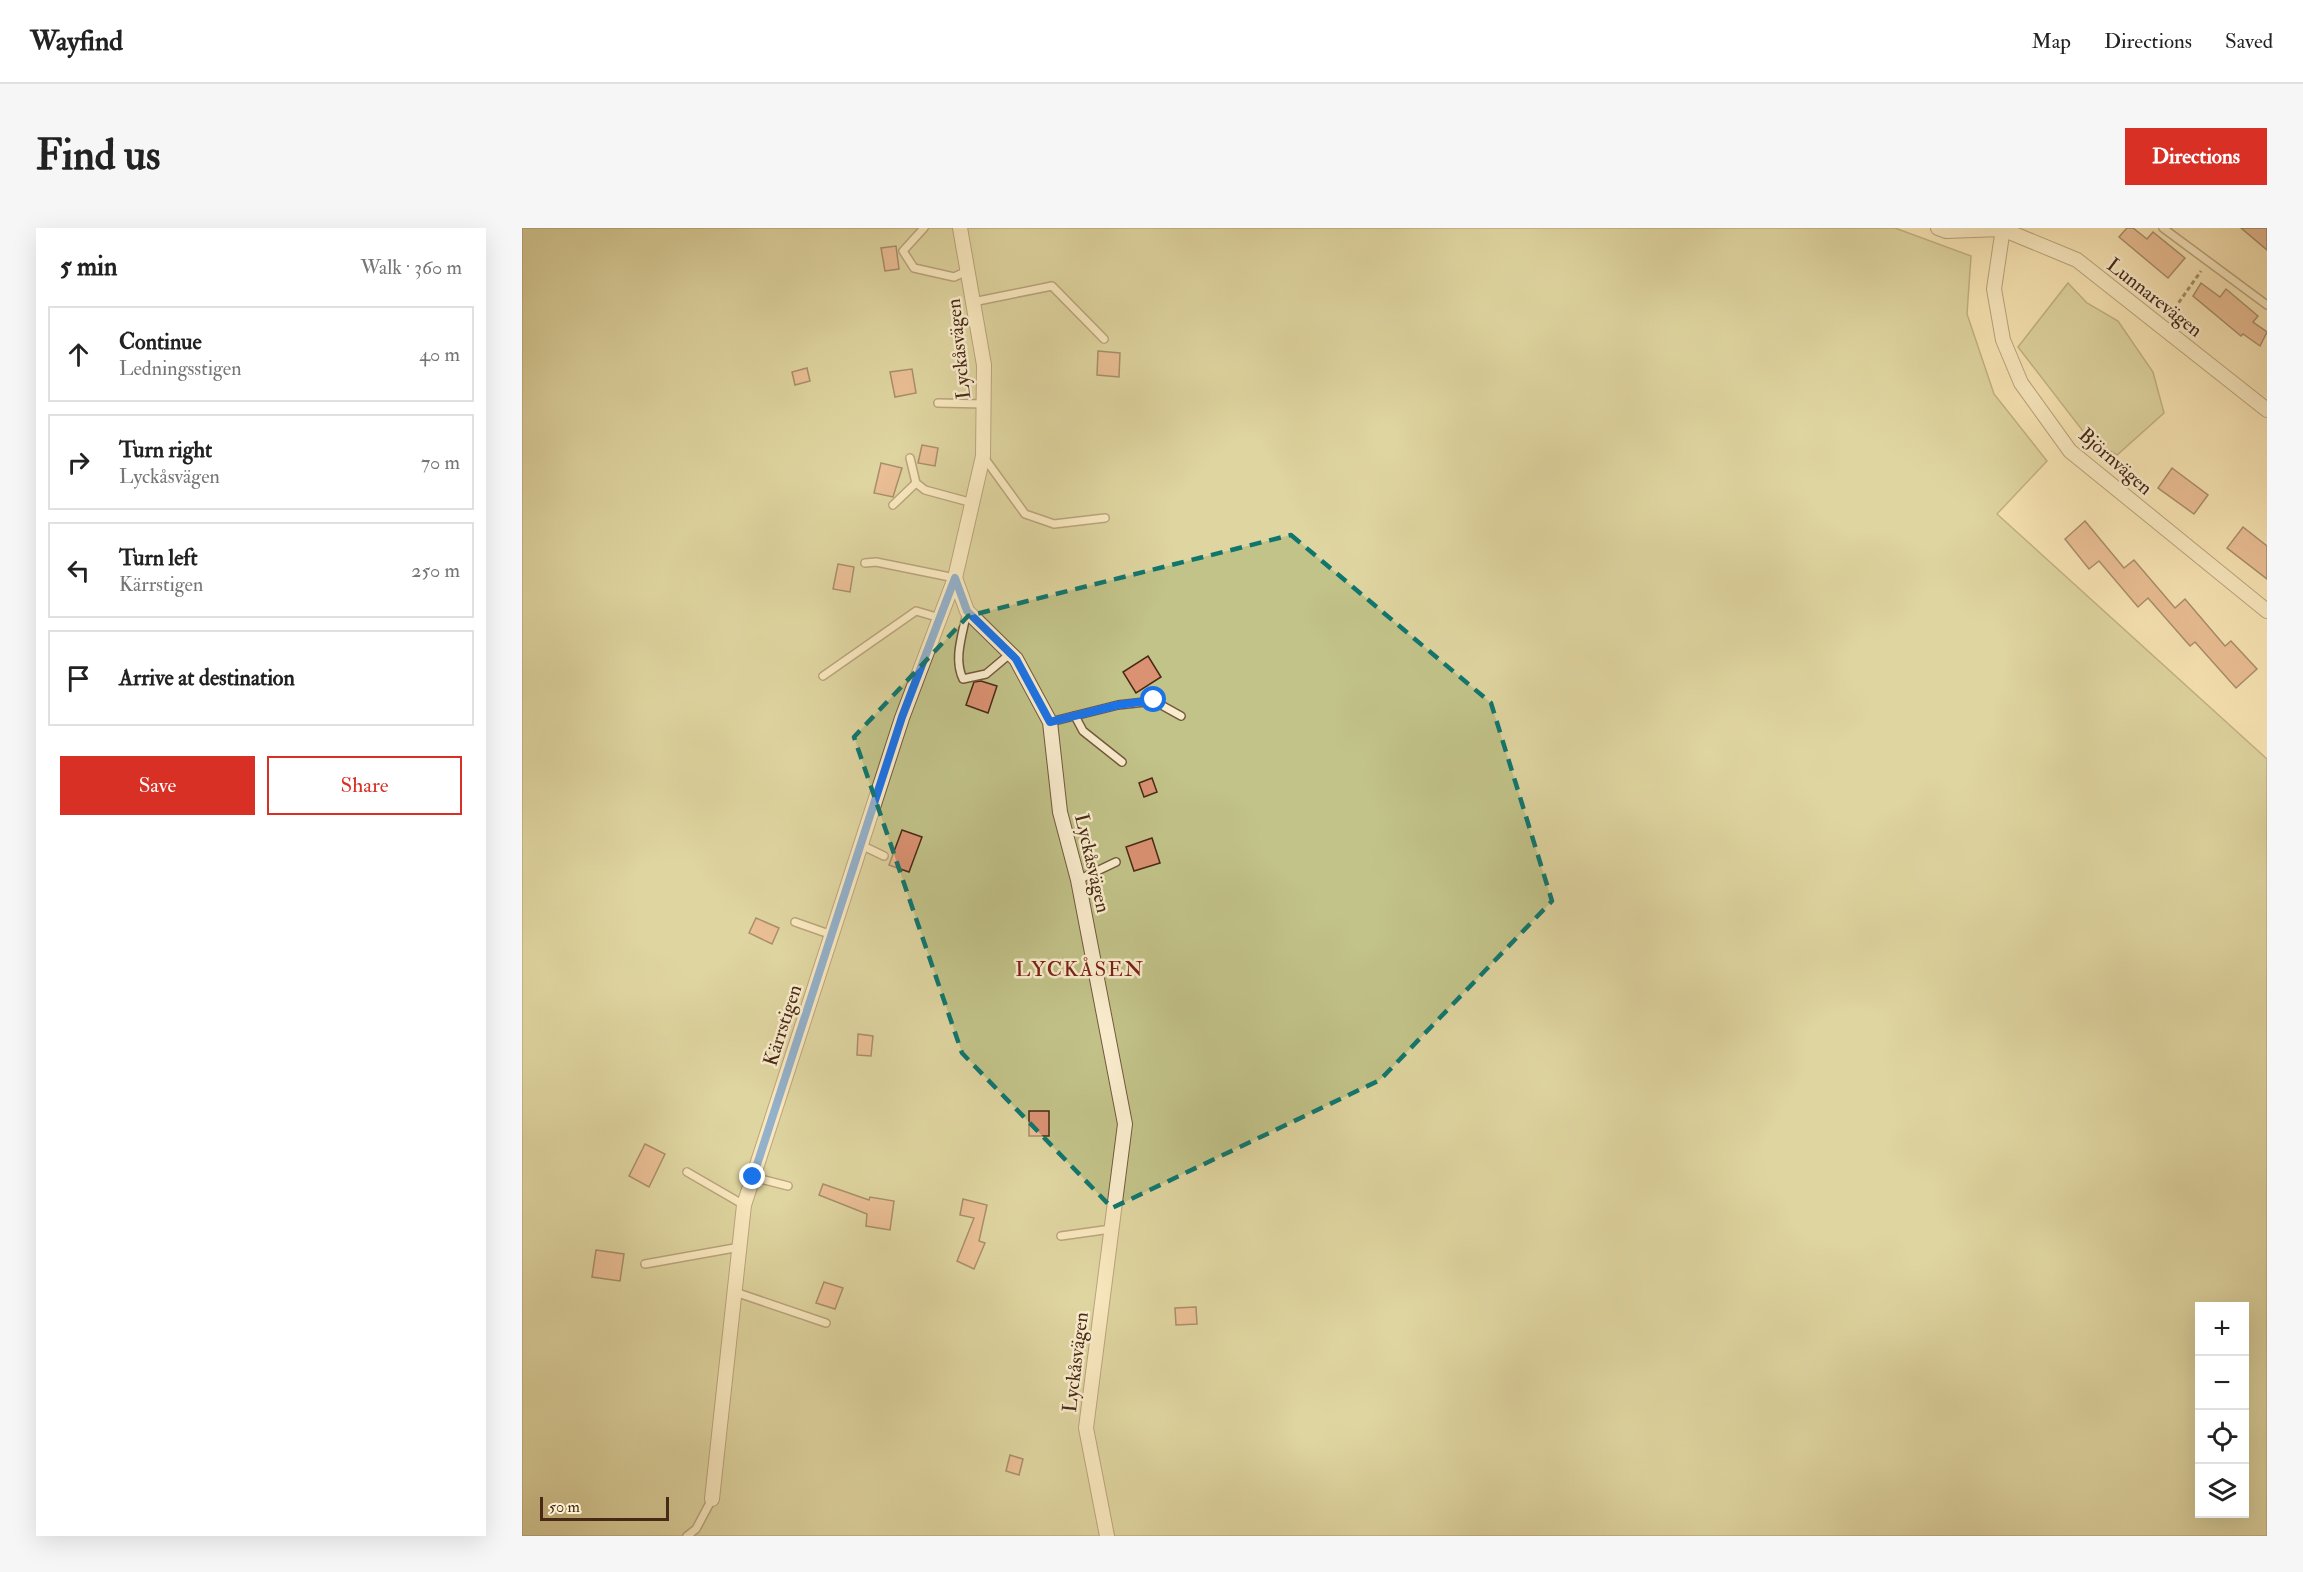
<!DOCTYPE html>
<html lang="en">
<head>
<meta charset="utf-8">
<style>
  body { margin:0; font-family:"IM FELL Double Pica",serif; background:#f6f6f6; color:#222 }
  .controls { position:absolute; right:18px; bottom:18px; display:grid; overflow:hidden; border-radius:0px; box-shadow:0 6px 24px #0002 }
  .controls button { width:54px; height:54px; display:grid; place-items:center; padding:0; border:0; border-bottom:2px solid #e0e0e0; background:#fff; color:#222; font:30px sans-serif }
  .scale { position:absolute; left:18px; bottom:15px; width:129px; box-sizing:border-box; padding-left:6px; border:3px solid #472916; border-top:0; font-size:16px; line-height:21px; white-space:nowrap; color:#472916; -webkit-text-stroke:4px #faedce; paint-order:stroke }
  .stop { position:absolute; width:18px; height:18px; margin:-14px; border:4px solid #1a73e8; border-radius:50%; background:#fff }
  .stop.end { background:#1a73e8; border-color:#fff; box-shadow:0 2px 6px #0008 }
  .list { margin:0; padding:0; list-style:none }
  h2 { display:flex; justify-content:space-between; align-items:center; height:78px; margin:0; padding:0 24px; font-size:26px }
  h2 small { font-size:20px; font-weight:400; color:#767676 }
  .list li { display:grid; grid-template-columns:39px 1fr auto; gap:18px; align-items:center; box-sizing:border-box; height:96px; margin:0 12px 12px; padding:0 12px; border:2px solid #e0e0e0; border-radius:0px }
  .list b { display:block; font-size:22px; white-space:nowrap }
  .list p { margin:0; font-size:20px; white-space:nowrap; color:#767676 }
  .list em { font-size:20px; font-style:normal; color:#767676 }
  .actions { display:flex; gap:12px; padding:18px 24px }
  .actions a { flex:1; padding:14px 0; border:2px solid #d93025; border-radius:0px; text-align:center; font-size:21px; color:#d93025 }
  .actions .main { background:#d93025; color:#fff }
  .icon { flex:none; width:33px; height:33px; fill:none; stroke:currentColor; stroke-width:2; stroke-linecap:round; stroke-linejoin:round }
  .map { position:relative; flex:none; width:1745px; height:1308px; overflow:hidden; border-radius:0px }
  header { display:flex; align-items:center; gap:36px; box-sizing:border-box; height:84px; padding:0 30px; background:#fff; border-bottom:2px solid #e0e0e0 }
  header strong { font-size:28px }
  nav { display:flex; gap:33px; margin-inline-start:auto; font-size:21px }
  .intro { display:flex; align-items:center; justify-content:space-between; box-sizing:border-box; height:144px; padding:0 36px }
  h1 { margin:0; font-size:42px }
  .button { padding:15px 27px; border-radius:0px; background:#d93025; color:#fff; font-size:21px; font-weight:700 }
  main { display:flex; gap:36px; padding:0 36px }
  aside { flex:1; background:#fff; border-radius:0px; box-shadow:0 6px 24px #0002 }
  .map>svg:first-child { display:block }
  .green { fill:#c2c389; stroke:#847650; stroke-width:1.5; fill-rule:evenodd }
  .building { fill:#db9272; stroke:#472916; stroke-width:1.5 }
  .lines { fill:none; stroke-linecap:round; stroke-linejoin:round }
  .service-casing { stroke:#73583d; stroke-width:10 }
  .minor-casing { stroke:#73583d; stroke-width:16 }
  .path { stroke:#472916; stroke-width:3; stroke-dasharray:4.5 3; stroke-linecap:butt }
  .service { stroke:#faedce; stroke-width:7 }
  .minor { stroke:#faedce; stroke-width:14 }
  .route { stroke:#1a73e8; stroke-width:8 }
  .marked { fill:none; stroke:#0f766e; stroke-width:4.5; stroke-dasharray:12 8; stroke-linejoin:round }
  .labels { text-anchor:middle; stroke-width:5; stroke-linejoin:round; paint-order:stroke }
  .street-label { font-size:20px; fill:#472916; stroke:#faedce }
  .neighbourhood-label { font-size:21px; letter-spacing:1.5px; fill:#7a1f14; stroke:#faedce }
</style>
</head>
<body>
<header>
<strong>Wayfind</strong>
<nav><a>Map</a><a>Directions</a><a>Saved</a></nav>
</header>
<div class="intro"><h1>Find us</h1><a class="button">Directions</a></div>
<main>
<aside>
<h2>5 min<small>Walk · 360 m</small></h2>
<ul class="list">
<li><svg class="icon" aria-label="ahead" viewBox="0 0 24 24"><path d="M12 20V5M6 11l6-6 6 6"/></svg><div><b>Continue</b><p>Ledningsstigen</p></div><em>40 m</em></li>
<li><svg class="icon" aria-label="right" viewBox="0 0 24 24"><path d="M7 20v-9h11M14 6l5 5-5 5"/></svg><div><b>Turn right</b><p>Lyckåsvägen</p></div><em>70 m</em></li>
<li><svg class="icon" aria-label="left" viewBox="0 0 24 24"><path d="M17 20v-9H6M10 6l-5 5 5 5"/></svg><div><b>Turn left</b><p>Kärrstigen</p></div><em>250 m</em></li>
<li><svg class="icon" aria-label="arrive" viewBox="0 0 24 24"><path d="M6 21V4h12l-3 4 3 4H6"/></svg><div><b>Arrive at destination</b></div></li>
</ul>
<div class="actions"><a class="main">Save</a><a>Share</a></div>
</aside>
<div class="map">
<svg width="1745" height="1308" viewBox="0 0 1745 1308">
  <rect width="100%" height="100%" fill="#f8e4b3"/>
  <filter id="stains"><feTurbulence type="fractalNoise" baseFrequency=".00333" numOctaves="4"/><feColorMatrix values="0 0 0 0 .2 0 0 0 0 .09 0 0 0 0 .02 0 0 0 .5 -.17"/></filter>
  <radialGradient id="worn" r=".72"><stop offset=".6" stop-color="#630" stop-opacity="0"/><stop offset="1" stop-color="#630" stop-opacity=".3"/></radialGradient>
  <g class="green">
    <path d="M0,0H1373L1449,28L1445,86L1472,166L1525,233L1475,286L1745,531V1308H0ZM1678,1078H1722V1286H1678Z"/>
    <path d="M1546,55L1565,75L1596,93L1631,144L1642,185L1595,227L1567,211L1496,119Z"/>
  </g>
  <g class="building">
    <path d="M1605,0H1611L1625,11L1631,4L1663,30L1646,50L1597,9Z"/>
    <path d="M1719,0H1745V22Z"/>
    <path d="M374,18L377,41L363,43L359,20Z"/>
    <path d="M1679,55L1698,69L1704,61L1736,88L1731,94L1745,104L1738,118L1721,106L1719,108L1671,68Z"/>
    <path d="M576,123L598,125L597,149L575,147Z"/>
    <path d="M285,140L288,153L273,157L270,144Z"/>
    <path d="M390,141L394,165L373,169L368,144Z"/>
    <path d="M400,217L416,220L413,238L396,235Z"/>
    <path d="M359,235L380,240L371,269L352,265Z"/>
    <path d="M1650,240L1686,267L1672,286L1636,260Z"/>
    <path d="M1563,293L1602,340L1612,332L1653,380L1663,371L1703,418L1709,413L1735,441L1714,460L1673,414L1668,418L1626,370L1616,379L1577,333L1567,341L1543,311Z"/>
    <path d="M1721,299L1745,318V351L1705,320Z"/>
    <path d="M316,336L332,339L328,364L311,361Z"/>
    <path d="M626,428L639,449L614,465L601,444Z"/>
    <path d="M459,453L475,458L466,485L444,477L452,454Z"/>
    <path d="M630,550L635,564L622,569L617,555Z"/>
    <path d="M380,602L400,609L387,644L367,637Z"/>
    <path d="M630,610L638,635L612,643L604,619Z"/>
    <path d="M234,690L257,700L250,716L227,705Z"/>
    <path d="M336,806L351,808L349,828L335,827Z"/>
    <rect x="507" y="883" width="20" height="25"/>
    <path d="M123,916L143,926L127,959L107,948Z"/>
    <path d="M301,956L347,972L348,969L372,973L368,1002L344,998L345,986L297,967Z"/>
    <path d="M441,971L465,977L457,1013L463,1015L452,1041L435,1033L452,990L438,987Z"/>
    <path d="M74,1022L102,1026L98,1053L70,1049Z"/>
    <path d="M302,1054L321,1060L313,1081L294,1075Z"/>
    <path d="M674,1079L675,1096L654,1097L653,1080Z"/>
    <path d="M488,1227L501,1231L497,1247L484,1243Z"/>
  </g>
  <g class="lines">
    <g class="service-casing">
      <g id="service">
        <path d="M402,0L381,23L392,40L432,49L445,43"/>
        <path d="M1641,0L1745,77"/>
        <path d="M451,74L530,58L582,111"/>
        <path d="M416,175L462,176"/>
        <path d="M461,228L503,286L532,296L583,290"/>
        <path d="M388,230L394,255L403,262L451,275"/>
        <path d="M371,277L394,255"/>
        <path d="M343,335L354,334L433,350"/>
        <path d="M445,383C441,406 431,430 441,451L464,446L489,425"/>
        <path d="M301,448L394,383L418,390"/>
        <path d="M553,488L561,503L600,534"/>
        <path d="M528,494L596,477L632,473L659,488"/>
        <path d="M339,617L362,628"/>
        <path d="M556,652L594,634"/>
        <path d="M273,694L310,707"/>
        <path d="M165,944L222,977"/>
        <path d="M231,949L266,958"/>
        <path d="M539,1008L589,1001"/>
        <path d="M123,1036L218,1019"/>
        <path d="M213,1064L304,1095"/>
        <path d="M165,1308L174,1301L190,1271"/>
      </g>
    </g>
    <g class="minor-casing">
      <g id="minor">
        <path d="M1416,0L1424,3L1480,1L1555,32L1745,182"/>
        <path d="M1481,0L1472,61L1481,112L1499,155L1548,223L1745,383"/>
        <path d="M433,350L445,383L494,431L528,494L538,584L556,652L603,896L564,1200L585,1308"/>
        <path d="M190,1271L222,977L380,490L433,350L461,228L462,137L438,0"/>
      </g>
    </g>
    <path class="path" d="M1648,87L1679,43"/>
    <use href="#service" class="service"/>
    <use href="#minor" class="minor"/>
  </g>
  <g class="lines">
    <path class="route" d="M231,949L380,489L433,350L445,383L494,431L528,494L596,477L632,472"/>
  </g>
  <path d="M0 0H1745V1308H0ZM769,307L969,475L1030,673L858,852L590,980L440,825L332,509L446,388Z" fill="#f8e4b3" fill-opacity=".55" fill-rule="evenodd"/>
  <path class="marked" d="M769,307L969,475L1030,673L858,852L590,980L440,825L332,509L446,388Z"/>
  <g class="labels">
    <g class="street-label">
      <text transform="translate(1633 69) rotate(38)" y="7">Lunnarevägen</text>
      <text transform="translate(436 121) rotate(-96)" y="7">Lyckåsvägen</text>
      <text transform="translate(1594 233) rotate(41)" y="7">Björnvägen</text>
      <text transform="translate(571 635) rotate(77)" y="7">Lyckåsvägen</text>
      <text transform="translate(260 797) rotate(-72)" y="7">Kärrstigen</text>
      <text transform="translate(553 1134) rotate(-83)" y="7">Lyckåsvägen</text>
    </g>
    <g class="neighbourhood-label">
      <text x="558" y="748">LYCKÅSEN</text>
    </g>
  </g>
  <rect width="100%" height="100%" filter="url(#stains)"/>
  <rect width="100%" height="100%" fill="url(#worn)"/>
</svg>
<div class="controls">
<button>+</button>
<button>−</button>
<button><svg class="icon" aria-label="locate" viewBox="0 0 24 24"><circle cx="12" cy="12" r="6"/><path d="M12 2v4M12 18v4M2 12h4M18 12h4"/></svg></button>
<button><svg class="icon" aria-label="layers" viewBox="0 0 24 24"><path d="M12 4l9 5-9 5-9-5zM3 14l9 5 9-5"/></svg></button>
</div>
<div class="scale">50 m</div>
<div class="stop" style="left:632px;top:472px"></div>
<div class="stop end" style="left:231px;top:949px"></div>
</div>
</main>
</body>
</html>
